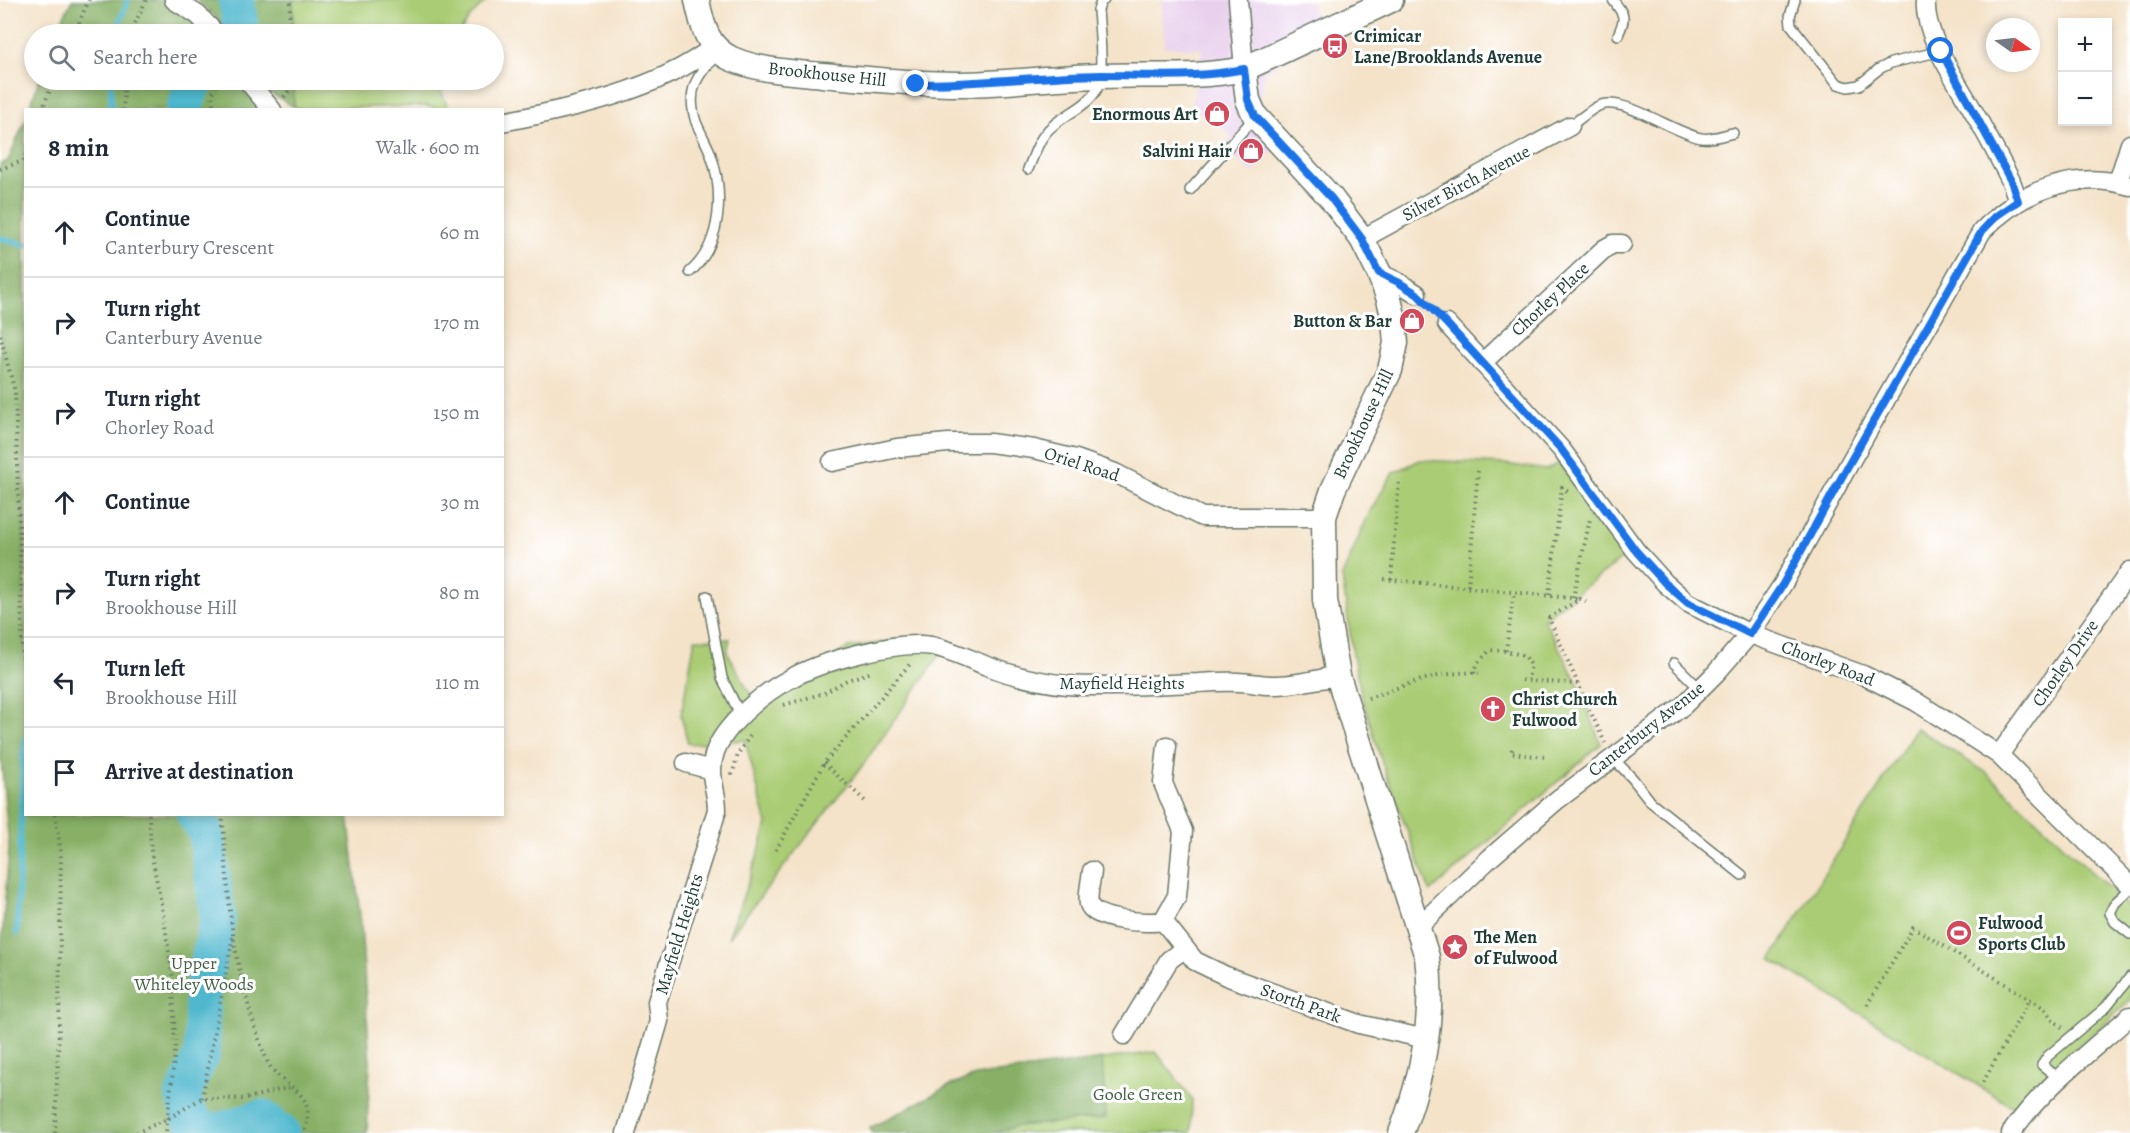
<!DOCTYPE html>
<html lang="en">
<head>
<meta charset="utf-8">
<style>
  body { margin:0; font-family:Alegreya,serif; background:#f6f6f7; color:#1f2937 }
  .controls { position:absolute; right:18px; top:18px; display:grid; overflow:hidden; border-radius:0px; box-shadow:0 3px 9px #0003 }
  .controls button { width:54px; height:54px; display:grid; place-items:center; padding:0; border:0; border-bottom:2px solid #e0e1e3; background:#fff; color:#1f2937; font:30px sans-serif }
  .compass { position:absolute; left:1986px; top:18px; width:54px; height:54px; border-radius:50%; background:#fff; box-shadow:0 3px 9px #0003; rotate:104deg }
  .stop { position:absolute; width:18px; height:18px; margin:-14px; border:4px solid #1a73e8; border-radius:50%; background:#fff }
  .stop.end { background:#1a73e8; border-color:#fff; box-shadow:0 2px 6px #0008 }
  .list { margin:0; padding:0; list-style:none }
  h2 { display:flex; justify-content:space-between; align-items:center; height:78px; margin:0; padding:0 24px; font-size:26px }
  h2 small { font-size:20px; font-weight:400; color:#747a83 }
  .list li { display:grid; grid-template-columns:39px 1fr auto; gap:18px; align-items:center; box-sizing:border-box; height:90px; padding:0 24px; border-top:2px solid #e0e1e3 }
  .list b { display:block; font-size:22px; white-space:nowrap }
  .list p { margin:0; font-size:20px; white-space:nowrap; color:#747a83 }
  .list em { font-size:20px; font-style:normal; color:#747a83 }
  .icon { flex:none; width:33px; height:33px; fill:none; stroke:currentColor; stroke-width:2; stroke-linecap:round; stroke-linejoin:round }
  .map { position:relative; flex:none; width:2130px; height:1133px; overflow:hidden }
  .search { position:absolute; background:#fff; box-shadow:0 3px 9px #0003; left:24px; top:24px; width:480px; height:66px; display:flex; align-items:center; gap:15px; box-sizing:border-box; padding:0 21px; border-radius:33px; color:#747a83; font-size:22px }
  .panel { position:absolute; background:#fff; box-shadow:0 3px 9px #0003; left:24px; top:108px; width:480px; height:708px; border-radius:0px }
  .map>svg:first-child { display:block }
  .built { fill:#e9d1ed }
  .green { fill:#aacc75; stroke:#648454; stroke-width:1.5 }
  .forest { fill:#87b066; stroke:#53764d; stroke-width:1.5 }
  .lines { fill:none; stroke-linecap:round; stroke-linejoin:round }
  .stream { stroke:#50b8ce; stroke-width:6 }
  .river { stroke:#50b8ce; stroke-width:36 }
  .lane-casing { stroke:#6a7768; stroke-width:12 }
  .street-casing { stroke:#6a7768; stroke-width:21 }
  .secondary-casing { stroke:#6a7768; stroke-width:27 }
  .path { stroke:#6a7768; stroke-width:4; stroke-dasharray:1.5 4.5; stroke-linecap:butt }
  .lane { stroke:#fff; stroke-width:9 }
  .street { stroke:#fff; stroke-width:18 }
  .secondary { stroke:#fff; stroke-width:24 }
  .route { stroke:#1a73e8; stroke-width:8 }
  .labels { text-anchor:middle; stroke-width:6; stroke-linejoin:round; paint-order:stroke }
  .poi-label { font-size:18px; font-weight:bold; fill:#1f3d34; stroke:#fff; text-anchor:start }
  .street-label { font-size:18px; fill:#1f3d34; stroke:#fff }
  .park-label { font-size:18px; fill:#426144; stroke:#fff }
</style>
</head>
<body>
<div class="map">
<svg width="2130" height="1133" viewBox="0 0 2130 1133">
  <rect width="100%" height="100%" fill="#fff"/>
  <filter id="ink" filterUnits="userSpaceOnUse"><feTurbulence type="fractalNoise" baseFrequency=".0167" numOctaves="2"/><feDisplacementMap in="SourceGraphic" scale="12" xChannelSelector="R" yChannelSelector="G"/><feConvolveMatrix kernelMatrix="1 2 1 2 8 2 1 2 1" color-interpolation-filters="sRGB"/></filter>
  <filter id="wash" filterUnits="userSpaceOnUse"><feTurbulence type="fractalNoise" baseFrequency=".008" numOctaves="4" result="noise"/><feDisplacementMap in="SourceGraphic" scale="24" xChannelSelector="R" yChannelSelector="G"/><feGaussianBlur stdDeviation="1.35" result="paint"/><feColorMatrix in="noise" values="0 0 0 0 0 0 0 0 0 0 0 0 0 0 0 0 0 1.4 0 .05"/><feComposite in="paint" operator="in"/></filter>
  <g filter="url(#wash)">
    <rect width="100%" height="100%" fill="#f4e3c9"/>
    <path class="built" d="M1161,0H1312L1322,43L1279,63L1266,72L1259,99L1286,136L1252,173L1223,147L1232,136L1220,126L1191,108L1202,49L1165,47Z"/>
    <g class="green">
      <path d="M197,0H487L470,17L459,34H227L216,17Z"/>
      <path d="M254,80H436L449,109H438L428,106L299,109L258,86Z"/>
      <path d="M1420,460L1505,464L1546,470L1559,463L1625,556L1544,619L1578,684L1601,744L1430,892L1381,760L1361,693L1354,661L1342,576L1370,511L1393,473Z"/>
      <path d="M925,635L949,642L863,765L728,938L758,855L767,824L745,740L688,744L681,715L695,639H730L727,652L753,699L849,648Z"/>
      <path d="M1916,728L1987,773L2130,908V1000L2013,1107L1771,959Z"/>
      <path d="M1156,1052L1192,1099L1191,1133H872L870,1128L951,1085L976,1076Z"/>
    </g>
    <g class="forest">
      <path d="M72,0H166L180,7L203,34H55Z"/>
      <path d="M197,0H295L293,1L294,34H227L216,17Z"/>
      <path d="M39,80H240L266,110H29Z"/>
      <path d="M254,80H294V107L258,86Z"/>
      <path d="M25,120L26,814L348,815L361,923L370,1063L367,1133H0V966L9,847L0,748V164L8,161Z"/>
      <path d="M1102,1059L1106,1118L1017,1126L994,1133H872L870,1128L951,1085L976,1076Z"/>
    </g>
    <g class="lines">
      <g class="stream">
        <path d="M115,34L128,0"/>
        <path d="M111,110V80"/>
        <path d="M0,238L26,245"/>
        <path d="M17,933L23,755L26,739"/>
      </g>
      <g class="river">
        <path d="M236,0L241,28L238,34"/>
        <path d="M184,110L193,84L198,80"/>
        <path d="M194,814L206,831L218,918L202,990V1054L183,1095L189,1116L209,1133L262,1117L282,1133"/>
      </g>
    </g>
  </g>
  <g filter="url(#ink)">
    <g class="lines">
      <g class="lane-casing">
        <g id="lane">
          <path d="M1613,0C1625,16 1626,17 1618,35"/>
          <path d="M1795,0L1790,16L1791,25L1838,84L1848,87L1859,85L1879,69L1891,63L1941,51"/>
          <path d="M1570,126C1578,121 1593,107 1601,105C1625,97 1674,133 1701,138C1710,140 1723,135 1733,133"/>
          <path d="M1028,169C1033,158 1037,144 1044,135C1057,116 1086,110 1097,89C1105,75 1099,27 1098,10L1101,2L1104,0"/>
          <path d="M1190,190L1254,118"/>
          <path d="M690,272C723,243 724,190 710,152C706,142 700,132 696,122C686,91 696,73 720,54"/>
          <path d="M707,596L722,678L741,716"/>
          <path d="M1674,663L1700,689"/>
          <path d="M1612,757L1633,779L1651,802L1742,875"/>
          <path d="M2130,889L2115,903L2110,913L2115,922L2130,934"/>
          <path d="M2060,1079L2042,1065L2048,1056L2105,1008L2130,977"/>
        </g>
      </g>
      <g class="street-casing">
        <g id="street">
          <path d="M174,0L198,15L216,34"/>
          <path d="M1238,0L1244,69"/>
          <path d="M1926,0C1923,34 1955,78 1971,107C1985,131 1998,156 2011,181L2018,201"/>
          <path d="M247,80L272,110"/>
          <path d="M502,122C570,109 659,90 713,47"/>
          <path d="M2118,182L2130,144"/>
          <path d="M1362,239L1570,126"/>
          <path d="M1379,273L1398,282L1417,294"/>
          <path d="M1447,324L1561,449L1636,551L1665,583L1688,603L1750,634L1863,675L1915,701L1999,755L2130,885"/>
          <path d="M1482,363L1604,249L1613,244H1622"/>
          <path d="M832,462L897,448L948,443H990L1034,449L1076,459L1115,473L1202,517H1324"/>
          <path d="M1999,755L2130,571"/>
          <path d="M686,763L711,770"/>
          <path d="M1092,871C1091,881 1087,895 1089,904C1094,921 1148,924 1163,921L1195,961L1226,976L1359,1024L1426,1039"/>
          <path d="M1163,921L1177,896L1183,831L1163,783L1167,746"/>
          <path d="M1418,927L1490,858L1557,800L1684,705L1716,673L1750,634L1783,584L1849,464L1982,231C2021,191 2074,169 2130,186"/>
          <path d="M1124,1035L1169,960L1184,949"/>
          <path d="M626,1133L659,1021L657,1002L717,810C717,788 707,776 715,752C724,726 763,693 788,680C818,662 897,640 932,646C952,650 969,659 987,666C1013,676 1039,682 1067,685C1110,688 1155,684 1198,683C1212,682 1225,681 1239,682C1249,682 1260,685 1270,685C1292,686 1316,679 1338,676"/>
          <path d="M2011,1133C2041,1089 2090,1052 2130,1016"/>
        </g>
      </g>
      <g class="secondary-casing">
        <g id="secondary">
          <path d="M697,0C702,25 707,48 732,59C760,71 792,72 822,75C867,79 912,84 958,84C1005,84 1052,77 1098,76C1147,74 1195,79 1244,69L1391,0"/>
          <path d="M1244,69L1248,100L1255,116L1331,198L1362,239L1379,273L1389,299L1394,320L1396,343L1390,370L1333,490L1324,517L1325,600L1338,676L1427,957C1435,1016 1422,1078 1401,1133"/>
        </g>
      </g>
      <g class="path">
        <path d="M74,34L89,0"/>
        <path d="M130,34L146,0"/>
        <path d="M289,34L290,0"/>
        <path d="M284,97L290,89V80"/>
        <path d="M42,110L54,80"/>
        <path d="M123,110L125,80"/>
        <path d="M214,110L212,95L219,80"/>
        <path d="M0,169L23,161L26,154"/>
        <path d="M0,335L15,392L23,657L26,668"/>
        <path d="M1384,579L1580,599"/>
        <path d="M1391,580L1399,481"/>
        <path d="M1468,586L1478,471"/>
        <path d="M1549,595L1562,487L1568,492"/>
        <path d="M1573,598L1590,519"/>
        <path d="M1506,651L1514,592"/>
        <path d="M1474,673L1478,663L1490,650L1506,651L1525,656L1531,665L1528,680"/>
        <path d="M1522,680L1578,684L1605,743"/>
        <path d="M1578,684L1549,618L1580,599L1586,602"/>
        <path d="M1368,698C1404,686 1440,670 1479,673"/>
        <path d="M784,705L824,693L847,680L872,672"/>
        <path d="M1512,749L1511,753L1544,757"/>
        <path d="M824,763L865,801"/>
        <path d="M732,775L738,754L750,736"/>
        <path d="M55,814L61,854L59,1025L55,1133"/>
        <path d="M149,814L151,852L163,913L173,979L175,1051L166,1133"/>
        <path d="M222,814C226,854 227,895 233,934C239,975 251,1020 266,1058C279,1091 320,1086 304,1133"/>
        <path d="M776,850L824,763L910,664"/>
        <path d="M1867,1005L1913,927L2044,1008L2053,1020L2063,1028"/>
        <path d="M1983,1082L2030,999"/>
        <path d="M202,1098L233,936"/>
        <path d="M136,1133L169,1118L202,1098L244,1099L291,1087"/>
      </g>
      <use href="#lane" class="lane"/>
      <use href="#street" class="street"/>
      <use href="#secondary" class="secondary"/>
    </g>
  </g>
  <g class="lines" filter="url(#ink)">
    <path class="route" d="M916,84C978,84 1039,76 1101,75C1149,75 1196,79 1244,69L1248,100L1255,116L1331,198L1362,239L1379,273L1398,282L1417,294L1447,324L1561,449L1636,551L1665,583L1688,603L1750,634L1783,584L1849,464L1982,231L1996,216L2018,201L2011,181L1941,51"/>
  </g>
  <defs>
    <g id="bus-disc" transform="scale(1.35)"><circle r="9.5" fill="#d1495b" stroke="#fff"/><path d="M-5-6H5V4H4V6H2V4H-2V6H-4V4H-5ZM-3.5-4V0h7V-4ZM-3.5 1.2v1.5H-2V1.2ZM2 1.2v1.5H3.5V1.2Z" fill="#fff"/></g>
    <g id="shop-disc" transform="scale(1.35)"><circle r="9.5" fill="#d1495b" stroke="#fff"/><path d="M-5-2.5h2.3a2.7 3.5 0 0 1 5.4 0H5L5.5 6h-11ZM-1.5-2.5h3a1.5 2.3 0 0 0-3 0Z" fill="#fff"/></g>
    <g id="church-disc" transform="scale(1.35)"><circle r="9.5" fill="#d1495b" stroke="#fff"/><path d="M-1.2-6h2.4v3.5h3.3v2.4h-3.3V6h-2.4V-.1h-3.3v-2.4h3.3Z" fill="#fff"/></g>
    <g id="stadium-disc" transform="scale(1.35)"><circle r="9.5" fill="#d1495b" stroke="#fff"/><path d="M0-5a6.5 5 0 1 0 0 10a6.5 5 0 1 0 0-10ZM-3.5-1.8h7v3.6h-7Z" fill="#fff"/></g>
    <g id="sight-disc" transform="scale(1.35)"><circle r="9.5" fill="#d1495b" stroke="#fff"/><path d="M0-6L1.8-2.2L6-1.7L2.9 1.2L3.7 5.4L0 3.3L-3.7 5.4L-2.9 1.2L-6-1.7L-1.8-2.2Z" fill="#fff"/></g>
  </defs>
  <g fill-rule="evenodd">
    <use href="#bus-disc" x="1335" y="46"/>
    <use href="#shop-disc" x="1217" y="114"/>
    <use href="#shop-disc" x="1251" y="151"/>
    <use href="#shop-disc" x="1412" y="321"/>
    <use href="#church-disc" x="1493" y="709"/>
    <use href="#stadium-disc" x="1959" y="933"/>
    <use href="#sight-disc" x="1455" y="947"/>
  </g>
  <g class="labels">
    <g class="poi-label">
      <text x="1354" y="42">Crimicar<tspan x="1354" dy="21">Lane/Brooklands Avenue</tspan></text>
      <text x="1198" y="120" text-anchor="end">Enormous Art</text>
      <text x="1232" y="157" text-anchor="end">Salvini Hair</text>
      <text x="1392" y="327" text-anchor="end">Button &amp; Bar</text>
      <text x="1512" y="705">Christ Church<tspan x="1512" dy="21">Fulwood</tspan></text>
      <text x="1978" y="929">Fulwood<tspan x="1978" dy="21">Sports Club</tspan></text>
      <text x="1474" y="943">The Men<tspan x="1474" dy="21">of Fulwood</tspan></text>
    </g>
    <g class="street-label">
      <text transform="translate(827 74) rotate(6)" y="6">Brookhouse Hill</text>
      <text transform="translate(1466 183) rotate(-28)" y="6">Silver Birch Avenue</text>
      <text transform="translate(1550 299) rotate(-43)" y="6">Chorley Place</text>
      <text transform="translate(1363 424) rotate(-65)" y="6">Brookhouse Hill</text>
      <text transform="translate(1082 464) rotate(18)" y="6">Oriel Road</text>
      <text transform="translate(1828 663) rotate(21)" y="6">Chorley Road</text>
      <text transform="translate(2065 663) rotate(-55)" y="6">Chorley Drive</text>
      <text x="1122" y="689">Mayfield Heights</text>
      <text transform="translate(1646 729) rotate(-38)" y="6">Canterbury Avenue</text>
      <text transform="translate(679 934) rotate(-73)" y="6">Mayfield Heights</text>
      <text transform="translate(1301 1003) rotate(20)" y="6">Storth Park</text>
    </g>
    <g class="park-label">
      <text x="194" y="969">Upper<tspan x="194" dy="21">Whiteley Woods</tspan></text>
      <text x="1138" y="1100">Goole Green</text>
    </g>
  </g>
</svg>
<div class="controls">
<button>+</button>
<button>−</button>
</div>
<svg class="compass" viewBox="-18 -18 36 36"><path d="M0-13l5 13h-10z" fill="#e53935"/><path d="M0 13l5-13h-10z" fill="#747a83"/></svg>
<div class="stop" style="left:1941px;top:51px"></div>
<div class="stop end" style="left:916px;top:84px"></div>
<div class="search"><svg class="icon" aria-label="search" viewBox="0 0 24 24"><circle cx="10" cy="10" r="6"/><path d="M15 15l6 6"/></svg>Search here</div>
<section class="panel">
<h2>8 min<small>Walk · 600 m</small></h2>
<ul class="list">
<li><svg class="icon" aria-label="ahead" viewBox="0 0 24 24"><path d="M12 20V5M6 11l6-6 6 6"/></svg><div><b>Continue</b><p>Canterbury Crescent</p></div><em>60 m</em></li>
<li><svg class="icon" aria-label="right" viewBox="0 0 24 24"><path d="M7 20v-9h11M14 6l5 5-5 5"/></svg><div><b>Turn right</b><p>Canterbury Avenue</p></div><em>170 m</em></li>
<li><svg class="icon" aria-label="right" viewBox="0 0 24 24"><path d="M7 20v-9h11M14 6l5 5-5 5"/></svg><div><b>Turn right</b><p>Chorley Road</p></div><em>150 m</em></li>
<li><svg class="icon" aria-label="ahead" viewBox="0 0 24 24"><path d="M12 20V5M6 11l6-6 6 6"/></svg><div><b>Continue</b></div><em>30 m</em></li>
<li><svg class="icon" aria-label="right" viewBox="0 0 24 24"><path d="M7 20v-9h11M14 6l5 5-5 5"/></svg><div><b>Turn right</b><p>Brookhouse Hill</p></div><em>80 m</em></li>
<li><svg class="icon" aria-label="left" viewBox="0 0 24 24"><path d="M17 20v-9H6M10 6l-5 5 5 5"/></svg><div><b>Turn left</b><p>Brookhouse Hill</p></div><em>110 m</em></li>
<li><svg class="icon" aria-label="arrive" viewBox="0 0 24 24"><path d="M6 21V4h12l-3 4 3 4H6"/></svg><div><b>Arrive at destination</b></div></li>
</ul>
</section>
</div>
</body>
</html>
